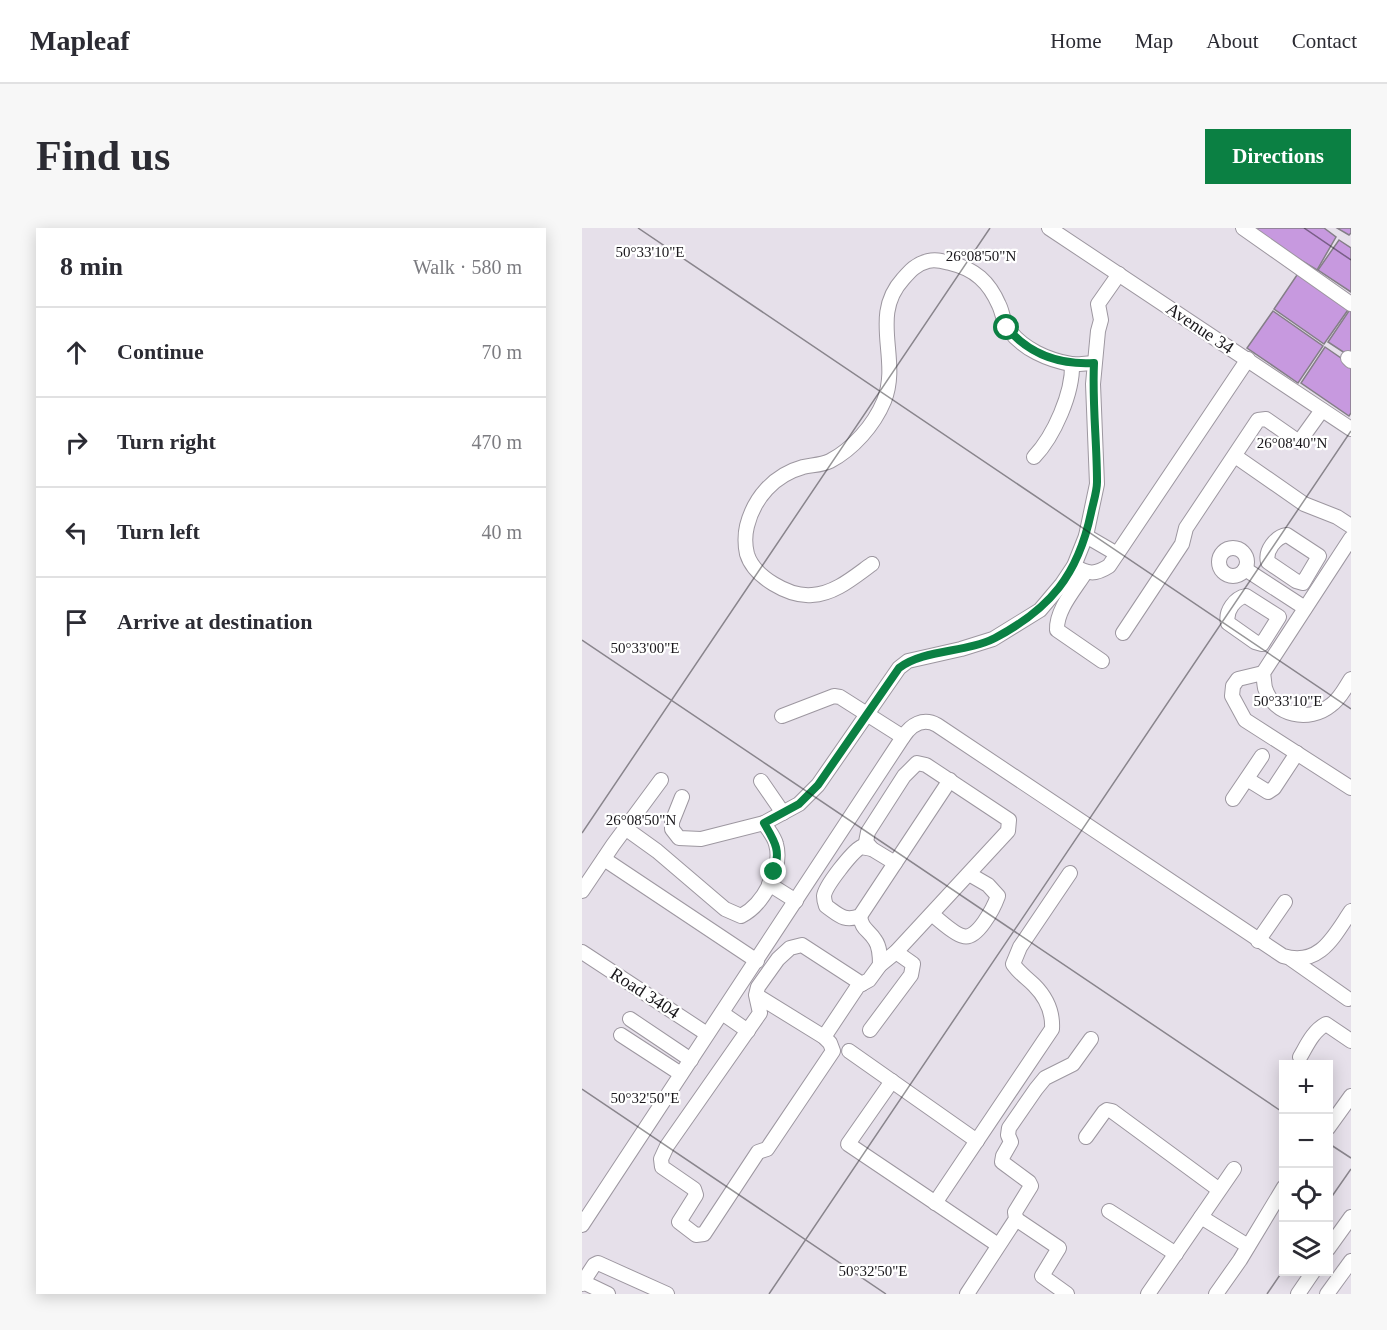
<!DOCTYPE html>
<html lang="en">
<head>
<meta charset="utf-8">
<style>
  body { margin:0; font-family:Georgia,serif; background:#f7f7f7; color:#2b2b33 }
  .controls { position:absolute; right:18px; bottom:18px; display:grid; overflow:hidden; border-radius:0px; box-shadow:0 3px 15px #0003 }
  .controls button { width:54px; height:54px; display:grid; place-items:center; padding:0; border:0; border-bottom:2px solid #e1e1e2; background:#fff; color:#2b2b33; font:30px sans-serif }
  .stop { position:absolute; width:18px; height:18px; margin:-14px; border:4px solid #0b8043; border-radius:50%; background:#fff }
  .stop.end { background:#0b8043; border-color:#fff; box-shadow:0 2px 6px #0008 }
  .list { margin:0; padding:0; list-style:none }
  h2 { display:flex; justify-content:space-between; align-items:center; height:78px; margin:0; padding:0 24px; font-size:26px }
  h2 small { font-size:20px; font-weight:400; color:#7c7c81 }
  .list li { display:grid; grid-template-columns:39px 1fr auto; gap:18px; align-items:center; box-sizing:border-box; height:90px; padding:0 24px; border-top:2px solid #e1e1e2 }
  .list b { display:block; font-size:22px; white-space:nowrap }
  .list em { font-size:20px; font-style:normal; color:#7c7c81 }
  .icon { flex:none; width:33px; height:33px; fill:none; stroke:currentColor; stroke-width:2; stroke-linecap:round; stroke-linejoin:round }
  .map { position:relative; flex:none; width:769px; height:1066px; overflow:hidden; border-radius:0px }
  header { display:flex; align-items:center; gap:36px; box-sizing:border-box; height:84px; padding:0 30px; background:#fff; border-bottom:2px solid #e1e1e2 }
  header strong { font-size:28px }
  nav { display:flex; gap:33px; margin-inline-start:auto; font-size:21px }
  .intro { display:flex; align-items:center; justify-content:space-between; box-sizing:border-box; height:144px; padding:0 36px }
  h1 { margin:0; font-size:42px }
  .button { padding:15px 27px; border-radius:0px; background:#0b8043; color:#fff; font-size:21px; font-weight:700 }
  main { display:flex; gap:36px; padding:0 36px }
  aside { flex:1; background:#fff; border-radius:0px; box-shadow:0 3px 15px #0003 }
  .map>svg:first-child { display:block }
  .building { fill:#c799df; stroke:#847e87; stroke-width:1.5 }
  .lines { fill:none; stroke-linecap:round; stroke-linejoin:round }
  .minor-casing { stroke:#9d97a0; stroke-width:16 }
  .minor { stroke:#fff; stroke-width:14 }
  .route { stroke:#0b8043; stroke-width:8 }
  .ticks { fill:none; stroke:#19171b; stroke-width:1.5; stroke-opacity:0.45 }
  .labels { text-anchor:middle; stroke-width:4.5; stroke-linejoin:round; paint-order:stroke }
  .street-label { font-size:18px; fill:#19171b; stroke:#fff }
  .ticks-label { font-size:15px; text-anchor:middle; fill:#19171b; stroke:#fff; stroke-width:4.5; stroke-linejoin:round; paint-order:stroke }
</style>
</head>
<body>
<header>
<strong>Mapleaf</strong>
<nav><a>Home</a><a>Map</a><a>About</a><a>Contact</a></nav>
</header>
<div class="intro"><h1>Find us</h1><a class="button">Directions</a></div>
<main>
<aside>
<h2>8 min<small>Walk · 580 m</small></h2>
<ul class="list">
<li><svg class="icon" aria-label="ahead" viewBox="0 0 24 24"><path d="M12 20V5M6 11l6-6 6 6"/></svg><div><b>Continue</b></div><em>70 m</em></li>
<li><svg class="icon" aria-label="right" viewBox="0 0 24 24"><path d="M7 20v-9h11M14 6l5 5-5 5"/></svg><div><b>Turn right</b></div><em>470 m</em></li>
<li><svg class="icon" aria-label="left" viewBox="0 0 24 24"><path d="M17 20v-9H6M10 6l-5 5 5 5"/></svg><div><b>Turn left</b></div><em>40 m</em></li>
<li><svg class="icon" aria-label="arrive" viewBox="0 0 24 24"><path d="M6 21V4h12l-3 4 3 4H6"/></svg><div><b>Arrive at destination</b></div></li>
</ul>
</aside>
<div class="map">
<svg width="769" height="1066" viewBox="0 0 769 1066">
  <rect width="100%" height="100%" fill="#e6e0ea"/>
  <g class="building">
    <path d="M670,0H742L754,9L735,42L673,4Z"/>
    <path d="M755,0H769V5L767,7Z"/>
    <path d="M757,12L769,20V64L736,42Z"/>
    <path d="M717,44L768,79L742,116L692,81Z"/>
    <path d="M769,80V129L746,114Z"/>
    <path d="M691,83L741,118L716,155L665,120Z"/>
    <path d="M743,119L769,137V185L767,188L719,155Z"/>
  </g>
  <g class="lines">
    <g class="minor-casing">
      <g id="minor">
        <path d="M467,0L769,201"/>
        <path d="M661,0L769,76"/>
        <path d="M766,130L769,133"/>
        <path d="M653,228L722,276L755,289L769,298"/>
        <path d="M452,229C472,208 491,165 490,136"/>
        <path d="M705,307L737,328L721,355L714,353L686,334C683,323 693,309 705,307Z"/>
        <path d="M504,308L535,326"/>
        <path d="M769,310L681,445C682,450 682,455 683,460C692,488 727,495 749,477C758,471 763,460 769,451"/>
        <circle cx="651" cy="334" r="14"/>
        <path d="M290,336C273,348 253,366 230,367C207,369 172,349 165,326C163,318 163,306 165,298C172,270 192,247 221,239C230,237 240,237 248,233C271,221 292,197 302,173C319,131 287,88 321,51C328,43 334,36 346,33C354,31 360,33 368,35C393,41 407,54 417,77C421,85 421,95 427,102C441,121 466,132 489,136C496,137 505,135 512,135"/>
        <path d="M492,338C506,346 513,347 527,338L666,131"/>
        <path d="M663,341L723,380"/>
        <path d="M503,345C493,361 474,382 475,402L520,433"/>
        <path d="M664,368L697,389L680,416L673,414L646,395C643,383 653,370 664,368Z"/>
        <path d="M541,405L600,316L604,300L676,192L684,191L717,214L740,182"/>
        <path d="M681,445L656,451L651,458L650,468L663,492L769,560"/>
        <path d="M200,488L252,468L258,469L321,509"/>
        <path d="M665,551L686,564L692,560L715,525"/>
        <path d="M179,553L201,585"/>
        <path d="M100,569L90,594V601L97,610L119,611L182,595L217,576L236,557L317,440L326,433L379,421L411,411L458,382L480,356L492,338L504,308L515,256L511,156L516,103L519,92L516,76L537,46"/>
        <path d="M651,571L680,528"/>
        <path d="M43,600L75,623L143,681L159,688C181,677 201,640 194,616C192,608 186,602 182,595"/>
        <path d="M290,621L279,619C270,624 243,658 242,668C242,672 243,675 244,678C257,687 262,694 278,688L368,552"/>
        <path d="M22,631L175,733"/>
        <path d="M187,656L214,673"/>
        <path d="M0,663L31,617L79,552"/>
        <path d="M350,686C357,692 372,706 381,708C395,713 412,679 416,668L406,657L387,646"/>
        <path d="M278,688C280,702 286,701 293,712C298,719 298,728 298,737"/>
        <path d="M676,713L703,674"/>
        <path d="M0,724L125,806"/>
        <path d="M709,731L766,771"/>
        <path d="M174,767L242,809L248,815L251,823L185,921L176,924L122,1006L114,1007L97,994L114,967L112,961L80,939L79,931L85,918L178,785L174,767L176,759L196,731L208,720L220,717L280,756"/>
        <path d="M140,785L166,803"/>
        <path d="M48,791L109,832"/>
        <path d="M288,802L329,747L331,736L314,724"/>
        <path d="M39,807L99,846"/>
        <path d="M242,809L276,758L287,752L298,737L314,724L426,603L427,592L344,537L335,535L322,548L286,604L284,614L290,621L313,635"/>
        <path d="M267,823L395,913"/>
        <path d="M718,829C725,817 731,803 744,796L769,813"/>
        <path d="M310,853L266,916L416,1017"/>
        <path d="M746,900L769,868"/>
        <path d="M504,909L522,884L525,882L530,883L636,961"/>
        <path d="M353,975L470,801C471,784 464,769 452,757C444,749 437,745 431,736L438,719L488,645"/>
        <path d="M527,983L594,1026"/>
        <path d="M619,989L666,1018"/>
        <path d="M434,991L477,1020L460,1048L485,1066"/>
        <path d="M0,997L321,509C329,497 341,489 355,497L701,728C738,739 752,708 769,683"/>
        <path d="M746,1021L769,989"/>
        <path d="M1,1054L12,1037L16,1035L85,1066"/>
        <path d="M0,1056L1,1054L26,1066"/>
        <path d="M385,1066L434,991L433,984L449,958L447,954L420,934L421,928L429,914L426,907L427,900L454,861L463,850L491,836L509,811"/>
        <path d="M566,1066L652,941"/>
        <path d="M634,1066L658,1032L702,959"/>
        <path d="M716,1066L731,1044"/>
        <path d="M745,1066L769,1033"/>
      </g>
    </g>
    <use href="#minor" class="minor"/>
  </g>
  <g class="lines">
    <path class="route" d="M192,644C199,622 193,614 182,595L217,576L236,557L317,440C342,421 384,425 413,410C468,381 496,347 509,285C511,275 515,264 515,254C515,214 510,175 512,135C477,137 448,127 425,100"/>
  </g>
  <path class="ticks" d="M56,0L769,481M722,0L769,32M0,412L702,885M0,605L408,0M0,861L304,1066M746,915L769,930M746,974L769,941M187,1066L769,203M685,1066L702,1041"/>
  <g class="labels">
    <g class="street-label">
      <text transform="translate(618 100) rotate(34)" y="6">Avenue 34</text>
      <text transform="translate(63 765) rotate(33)" y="6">Road 3404</text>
    </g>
  </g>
  <g class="ticks-label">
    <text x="68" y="29">50°33'10"E</text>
    <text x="399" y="33">26°08'50"N</text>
    <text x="710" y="220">26°08'40"N</text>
    <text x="63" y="425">50°33'00"E</text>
    <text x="706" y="478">50°33'10"E</text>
    <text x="59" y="597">26°08'50"N</text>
    <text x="63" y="875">50°32'50"E</text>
    <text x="291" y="1048">50°32'50"E</text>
  </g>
</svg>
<div class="controls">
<button>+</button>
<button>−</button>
<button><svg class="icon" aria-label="locate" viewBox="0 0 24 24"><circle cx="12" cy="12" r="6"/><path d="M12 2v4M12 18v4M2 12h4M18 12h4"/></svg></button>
<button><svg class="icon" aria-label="layers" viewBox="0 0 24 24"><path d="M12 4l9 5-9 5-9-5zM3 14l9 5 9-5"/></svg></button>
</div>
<div class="stop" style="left:425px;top:100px"></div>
<div class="stop end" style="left:192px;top:644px"></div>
</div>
</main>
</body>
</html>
